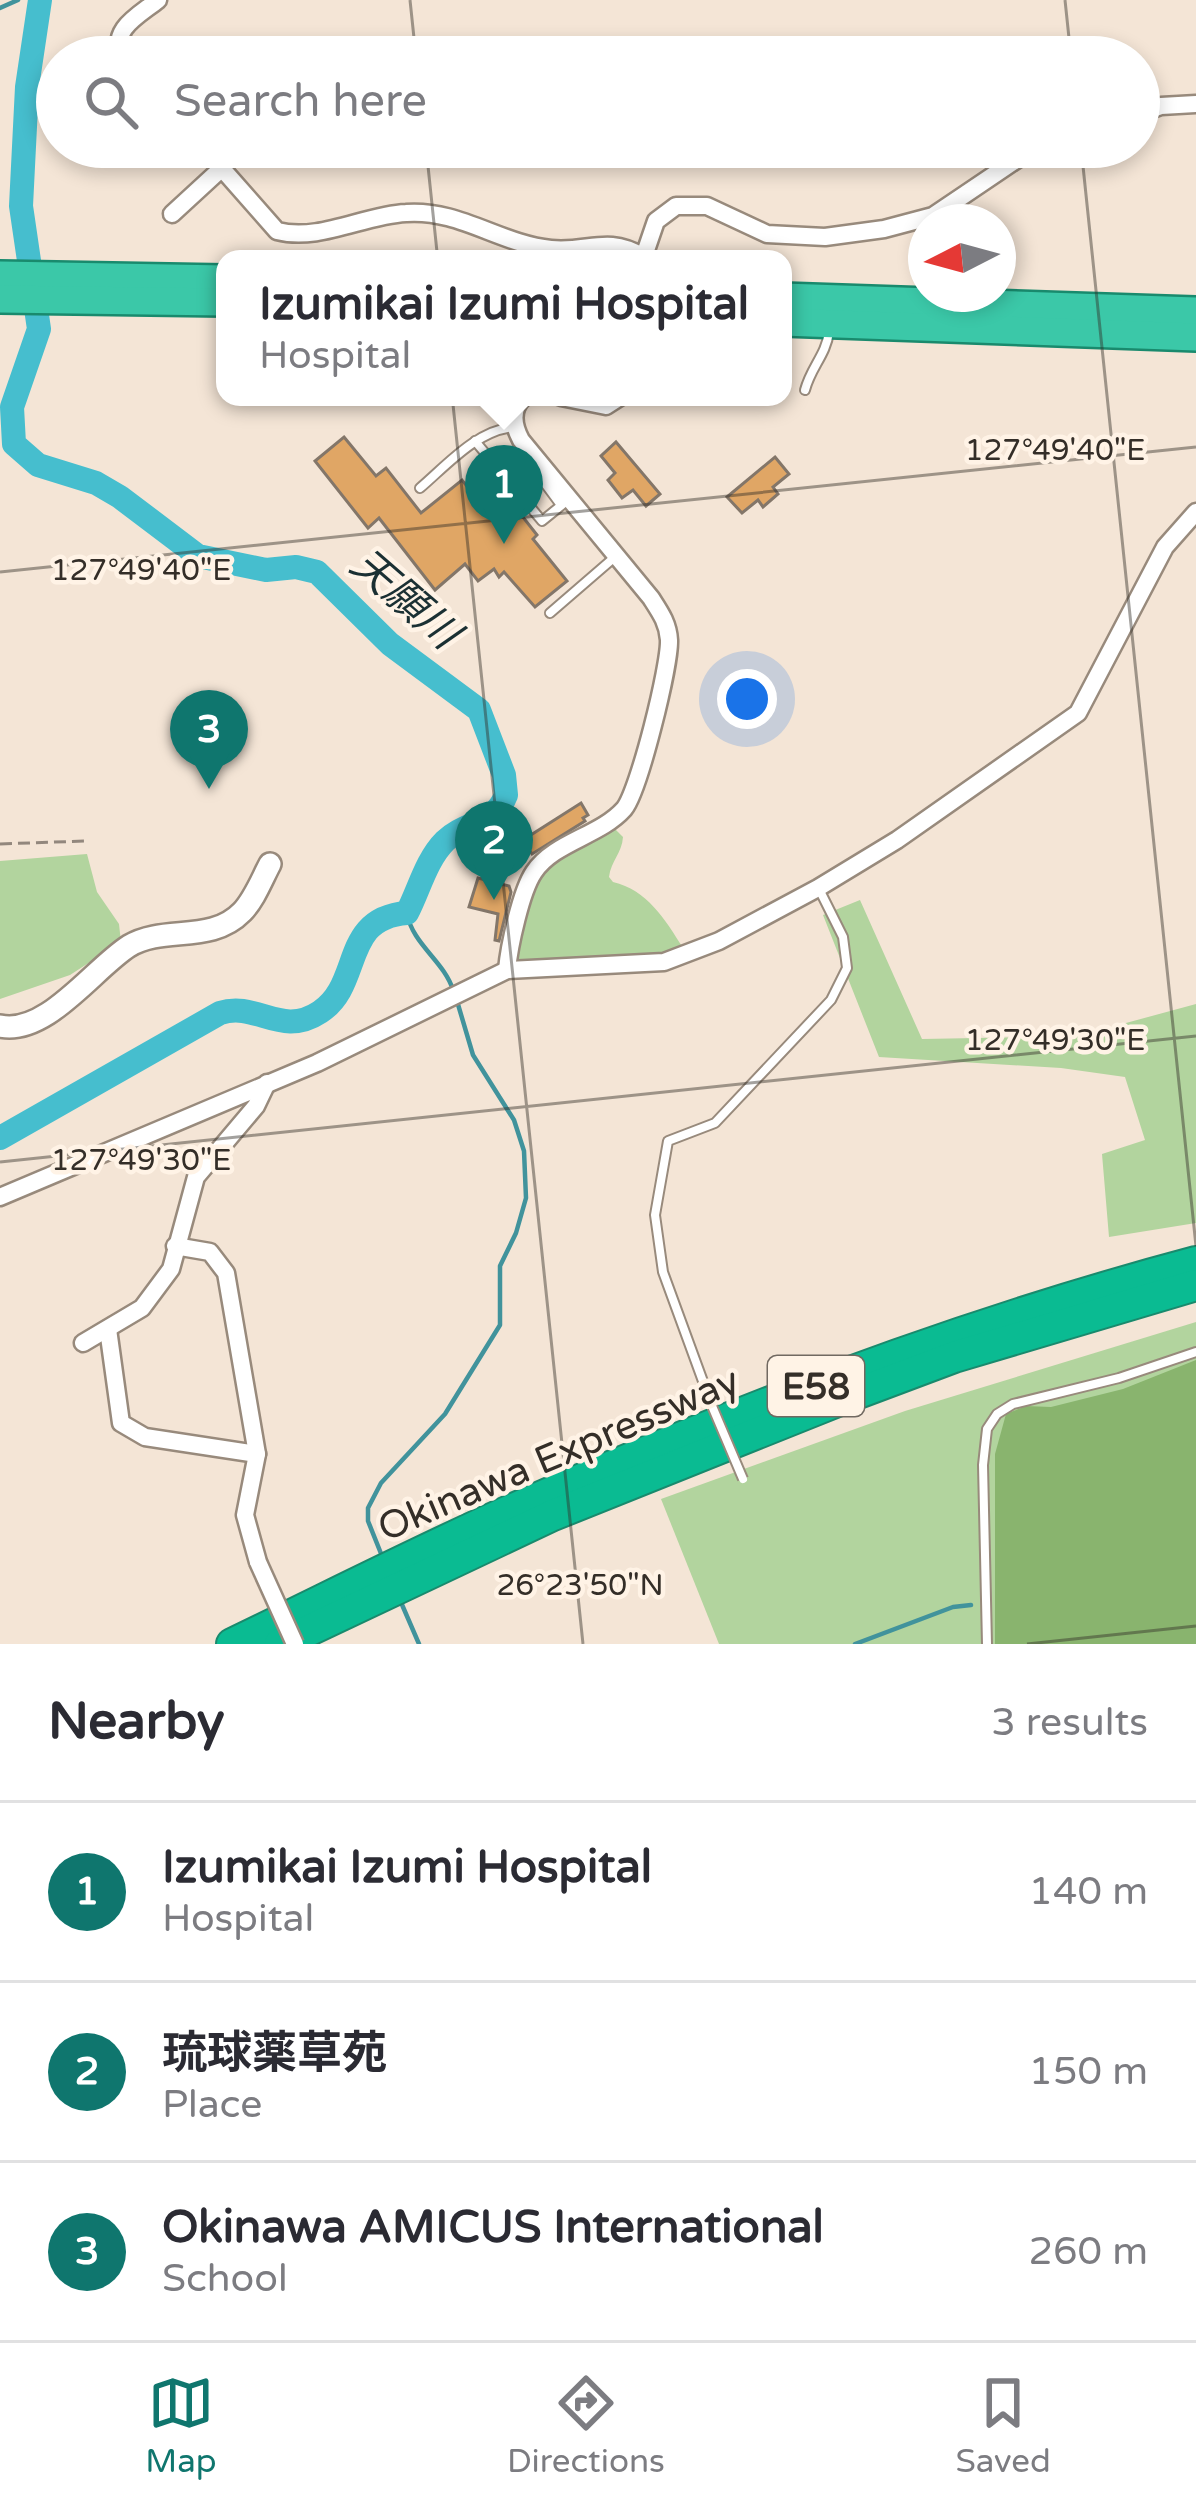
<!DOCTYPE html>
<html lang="en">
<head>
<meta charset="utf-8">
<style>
  body { margin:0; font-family:"Varela Round","Noto Sans JP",sans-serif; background:#f7f7f7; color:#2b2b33 }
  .compass { position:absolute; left:908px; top:204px; width:108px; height:108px; border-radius:50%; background:#fff; box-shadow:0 6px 18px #0003; rotate:264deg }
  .you { position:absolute; left:747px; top:699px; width:42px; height:42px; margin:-30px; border:9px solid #fff; border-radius:50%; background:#1a73e8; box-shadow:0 0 0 18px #1a73e833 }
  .badge { display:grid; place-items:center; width:78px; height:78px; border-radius:50%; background:#0f766e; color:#fff; font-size:39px; font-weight:700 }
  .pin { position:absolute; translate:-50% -99px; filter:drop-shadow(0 3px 6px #0008) }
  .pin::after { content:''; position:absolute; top:63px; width:42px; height:36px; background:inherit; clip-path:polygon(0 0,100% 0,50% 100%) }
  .popup { position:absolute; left:216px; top:250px; width:576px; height:156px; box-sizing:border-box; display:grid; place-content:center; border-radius:24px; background:#fff; filter:drop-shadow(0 3px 9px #0005); font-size:39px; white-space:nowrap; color:#7c7c81 }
  .popup b { font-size:45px; color:#2b2b33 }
  .popup::after { content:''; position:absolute; left:50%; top:100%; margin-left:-24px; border:24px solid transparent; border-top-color:#fff }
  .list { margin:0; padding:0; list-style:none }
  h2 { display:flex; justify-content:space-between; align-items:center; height:156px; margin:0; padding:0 48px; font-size:51px }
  h2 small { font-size:39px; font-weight:400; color:#7c7c81 }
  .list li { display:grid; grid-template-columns:78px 1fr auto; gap:36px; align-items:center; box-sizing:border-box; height:180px; padding:0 48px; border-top:3px solid #e1e1e2 }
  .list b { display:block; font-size:45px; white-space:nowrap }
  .list p { margin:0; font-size:39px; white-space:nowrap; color:#7c7c81 }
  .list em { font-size:39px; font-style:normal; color:#7c7c81 }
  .icon { flex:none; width:66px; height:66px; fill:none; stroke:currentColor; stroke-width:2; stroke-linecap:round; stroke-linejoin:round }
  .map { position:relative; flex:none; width:1196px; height:1644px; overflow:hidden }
  .search { position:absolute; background:#fff; box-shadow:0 6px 18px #0003; left:36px; right:36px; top:36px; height:132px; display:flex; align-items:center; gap:30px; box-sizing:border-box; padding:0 42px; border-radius:66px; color:#7c7c81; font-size:45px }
  .sheet { height:696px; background:#fff }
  nav { display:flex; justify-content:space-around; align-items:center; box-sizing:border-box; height:168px; border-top:3px solid #e1e1e2; background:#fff; font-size:33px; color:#7c7c81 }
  nav a { display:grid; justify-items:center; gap:6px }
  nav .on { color:#0f766e }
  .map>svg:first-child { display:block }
  .green { fill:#b2d49e }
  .forest { fill:#89b46e }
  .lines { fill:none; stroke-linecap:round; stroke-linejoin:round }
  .stream { stroke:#41939c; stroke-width:4.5 }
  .river { stroke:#46bece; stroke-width:24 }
  .building { fill:#e0a665; stroke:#837669; stroke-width:3 }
  .service-casing { stroke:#988a7c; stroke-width:12 }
  .minor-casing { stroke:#988a7c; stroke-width:21 }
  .tertiary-casing { stroke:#988a7c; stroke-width:26 }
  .trunk-casing { stroke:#198a6d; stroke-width:32 }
  .motorway-casing { stroke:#198a6d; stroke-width:34 }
  .path { stroke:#92877d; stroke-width:3; stroke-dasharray:12 6; stroke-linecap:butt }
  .service { stroke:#fff; stroke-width:8 }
  .minor { stroke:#fff; stroke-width:16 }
  .tertiary { stroke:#fff; stroke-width:21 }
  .trunk { stroke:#3bc8a8; stroke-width:27 }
  .motorway { stroke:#0abb92; stroke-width:30 }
  .service-bridge-casing { stroke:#988a7c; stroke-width:12; stroke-linecap:butt }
  .minor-bridge-casing { stroke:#988a7c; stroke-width:21; stroke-linecap:butt }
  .service-bridge { stroke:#fff; stroke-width:8 }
  .minor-bridge { stroke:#fff; stroke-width:16 }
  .ticks { fill:none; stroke:#342e28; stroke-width:3; stroke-opacity:0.45 }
  .labels { text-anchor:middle; stroke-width:9; stroke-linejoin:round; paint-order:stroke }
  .shield { fill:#fff3e6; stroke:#716961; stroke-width:3 }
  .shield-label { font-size:36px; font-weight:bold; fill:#342e28 }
  .street-label { font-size:39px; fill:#342e28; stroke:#fff3e6 }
  .water-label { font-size:42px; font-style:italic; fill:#1b3033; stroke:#fff3e6 }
  .ticks-label { font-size:30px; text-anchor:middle; fill:#342e28; stroke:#fff3e6; stroke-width:9; stroke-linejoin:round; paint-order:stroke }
</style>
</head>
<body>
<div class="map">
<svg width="1196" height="1644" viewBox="0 0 1196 1644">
  <rect width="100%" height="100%" fill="#f4e5d6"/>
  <g class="green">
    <path d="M614,828L623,837C622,853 611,861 609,877L613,882C647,890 665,919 683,948L662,956L522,967L514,961C518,936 533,876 553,862C571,849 595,840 614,828Z"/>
    <path d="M87,854L97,892L119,924L121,942L70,975L0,999V861Z"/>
    <path d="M860,900L922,1039L1078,1036L1196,1004V1223L1109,1237L1102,1154L1145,1140L1125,1077L1061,1068L879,1057L823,915Z"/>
    <path d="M1196,1322V1644H719L661,1499L905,1411Z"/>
  </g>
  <path class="forest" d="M1196,1360V1644H995V1454L1006,1414L1026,1406L1051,1407L1123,1389Z"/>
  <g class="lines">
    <g class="stream">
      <path d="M0,8L18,0"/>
      <path d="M407,913C412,944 444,961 453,990"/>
      <path d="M382,1556L368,1521V1508L381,1483L445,1414L500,1325V1266L516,1233L526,1198L524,1151L514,1120L473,1055L457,1001"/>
      <path d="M400,1600L419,1644"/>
      <path d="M855,1644L953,1607L971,1605"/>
    </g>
    <path class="river" d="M0,1138L220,1013C257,1001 281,1038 320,1012C363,984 340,918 407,913C419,890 426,860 445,841C465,821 495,825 506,795L504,775L479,710L390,644L317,572L296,567L266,570L198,556L120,497L96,483L38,465L14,444L12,407L39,329L21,206L27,87L40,0"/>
  </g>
  <g class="building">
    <path d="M344,437L376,476L386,468L421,513L462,480L490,515L497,509L505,516L515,507L537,535L533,539L567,581L535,607L504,572L499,577L494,569L478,581L465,564L435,590L379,518L368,528L315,461Z"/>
    <path d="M616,442L660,494L646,506L633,490L622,498L608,480L615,473L601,456Z"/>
    <path d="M775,457L789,474L773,487L778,494L763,507L758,500L742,513L727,497Z"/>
    <path d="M581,803L588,815L583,818L585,821L532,854L523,840Z"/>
    <path d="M478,878L509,886L511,892L499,941L495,940L498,914L469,907Z"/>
  </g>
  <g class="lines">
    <g class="service-casing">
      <g id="service">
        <path d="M805,390C811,367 826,355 829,332"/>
        <path d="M475,441L542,521L568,500"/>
        <path d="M538,474L561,505"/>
        <path d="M420,488C447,465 476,431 513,427"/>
        <path d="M519,492L542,475"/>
        <path d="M550,613L616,556"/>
        <path d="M712,1406L663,1272L655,1215L668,1141L715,1123L831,1000L847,968L843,937L819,889"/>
        <path d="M987,1644L983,1465L987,1429L997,1414L1013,1404L1119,1378L1196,1352"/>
      </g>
    </g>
    <g class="minor-casing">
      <g id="minor">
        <path d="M122,57C110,29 138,16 158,0"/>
        <path d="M1139,114L1161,106L1196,104"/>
        <path d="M203,147L277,231C319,242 364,215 406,213C459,209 500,244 551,249C588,253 606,235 642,256"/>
        <path d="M172,214L222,168"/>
        <path d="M643,259L656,221L676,206H707L767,234L825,237L884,229L933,216L1019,158L1049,147"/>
        <path d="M561,397L606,406L620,397"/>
        <path d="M507,970C509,947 521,891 534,872C554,842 600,836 624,809C639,791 670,665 669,640C668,623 660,612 651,598L521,440C513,425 510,409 524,397"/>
        <path d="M0,1197L317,1063L507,970L664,962L719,941L818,888L897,840L1078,713L1165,547L1196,512"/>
        <path d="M175,1246L210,1252L226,1273L257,1454L245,1515L258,1562"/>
        <path d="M108,1329L121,1423L145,1437L257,1454"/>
        <path d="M83,1343L142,1308L171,1269L196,1177L256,1106L267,1083"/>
      </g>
    </g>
    <g class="tertiary-casing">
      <path id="tertiary" d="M0,1026C46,1036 93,969 129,946C164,925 211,944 242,912C254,900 262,879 270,864"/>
    </g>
    <g class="trunk-casing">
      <g id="trunk">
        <path d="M0,275L225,279"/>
        <path d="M783,297L1196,311"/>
        <path d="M0,299L225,302"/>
        <path d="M783,322L1196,337"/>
      </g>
    </g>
    <g class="motorway-casing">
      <g id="motorway">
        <path d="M232,1644C336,1594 439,1541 545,1495C755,1403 974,1321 1196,1262"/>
        <path d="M280,1644L553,1515L850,1396L954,1357L1196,1285"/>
      </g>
    </g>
    <path class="path" d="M0,844L85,841"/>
    <use href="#service" class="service"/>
    <use href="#minor" class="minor"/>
    <use href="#tertiary" class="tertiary"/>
    <use href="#trunk" class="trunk"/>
    <use href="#motorway" class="motorway"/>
    <g class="service-bridge-casing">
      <path id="service-bridge" d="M712,1406L743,1479"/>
    </g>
    <g class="minor-bridge-casing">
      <path id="minor-bridge" d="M258,1562L295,1644"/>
    </g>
    <use href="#service-bridge" class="service-bridge"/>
    <use href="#minor-bridge" class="minor-bridge"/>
  </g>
  <path class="ticks" d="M410,0L416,57M1065,0L1071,57M426,147L583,1644M1081,147L1196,1246M0,572L1196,447M0,1162L1196,1036M1027,1644L1196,1626"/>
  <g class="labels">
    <rect class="shield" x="768" y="1356" width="96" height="60" rx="9"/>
    <g class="shield-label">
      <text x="816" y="1399">E58</text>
    </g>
    <g class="street-label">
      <text transform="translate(558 1453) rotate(-23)" y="14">Okinawa Expressway</text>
    </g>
    <g class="water-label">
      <text transform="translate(406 598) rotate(41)" y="15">天願川</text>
    </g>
  </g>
  <g class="ticks-label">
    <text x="1055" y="460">127°49'40"E</text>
    <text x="141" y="580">127°49'40"E</text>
    <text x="1055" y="1050">127°49'30"E</text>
    <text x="141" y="1170">127°49'30"E</text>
    <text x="580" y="1595">26°23'50"N</text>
  </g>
</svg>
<svg class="compass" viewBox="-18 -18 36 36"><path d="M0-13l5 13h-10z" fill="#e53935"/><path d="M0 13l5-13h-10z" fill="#7c7c81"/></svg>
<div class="you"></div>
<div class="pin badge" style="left:504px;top:544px">1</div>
<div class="popup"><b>Izumikai Izumi Hospital</b>Hospital</div>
<div class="pin badge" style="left:494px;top:900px">2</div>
<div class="pin badge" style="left:209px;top:789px">3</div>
<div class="search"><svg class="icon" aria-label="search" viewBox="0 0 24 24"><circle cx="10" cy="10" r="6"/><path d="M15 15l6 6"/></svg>Search here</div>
</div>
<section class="sheet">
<h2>Nearby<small>3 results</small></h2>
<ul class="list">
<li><span class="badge">1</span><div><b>Izumikai Izumi Hospital</b><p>Hospital</p></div><em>140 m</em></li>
<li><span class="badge">2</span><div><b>琉球薬草苑</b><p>Place</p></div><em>150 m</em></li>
<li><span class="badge">3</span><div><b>Okinawa AMICUS International</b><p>School</p></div><em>260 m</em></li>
</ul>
</section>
<nav>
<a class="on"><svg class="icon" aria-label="map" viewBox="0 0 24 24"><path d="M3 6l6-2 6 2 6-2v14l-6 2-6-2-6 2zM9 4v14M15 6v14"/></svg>Map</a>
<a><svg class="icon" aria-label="directions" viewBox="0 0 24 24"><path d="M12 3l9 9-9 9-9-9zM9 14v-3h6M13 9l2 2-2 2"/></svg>Directions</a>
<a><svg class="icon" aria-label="saved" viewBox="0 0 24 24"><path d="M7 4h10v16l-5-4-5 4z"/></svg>Saved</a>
</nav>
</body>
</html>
